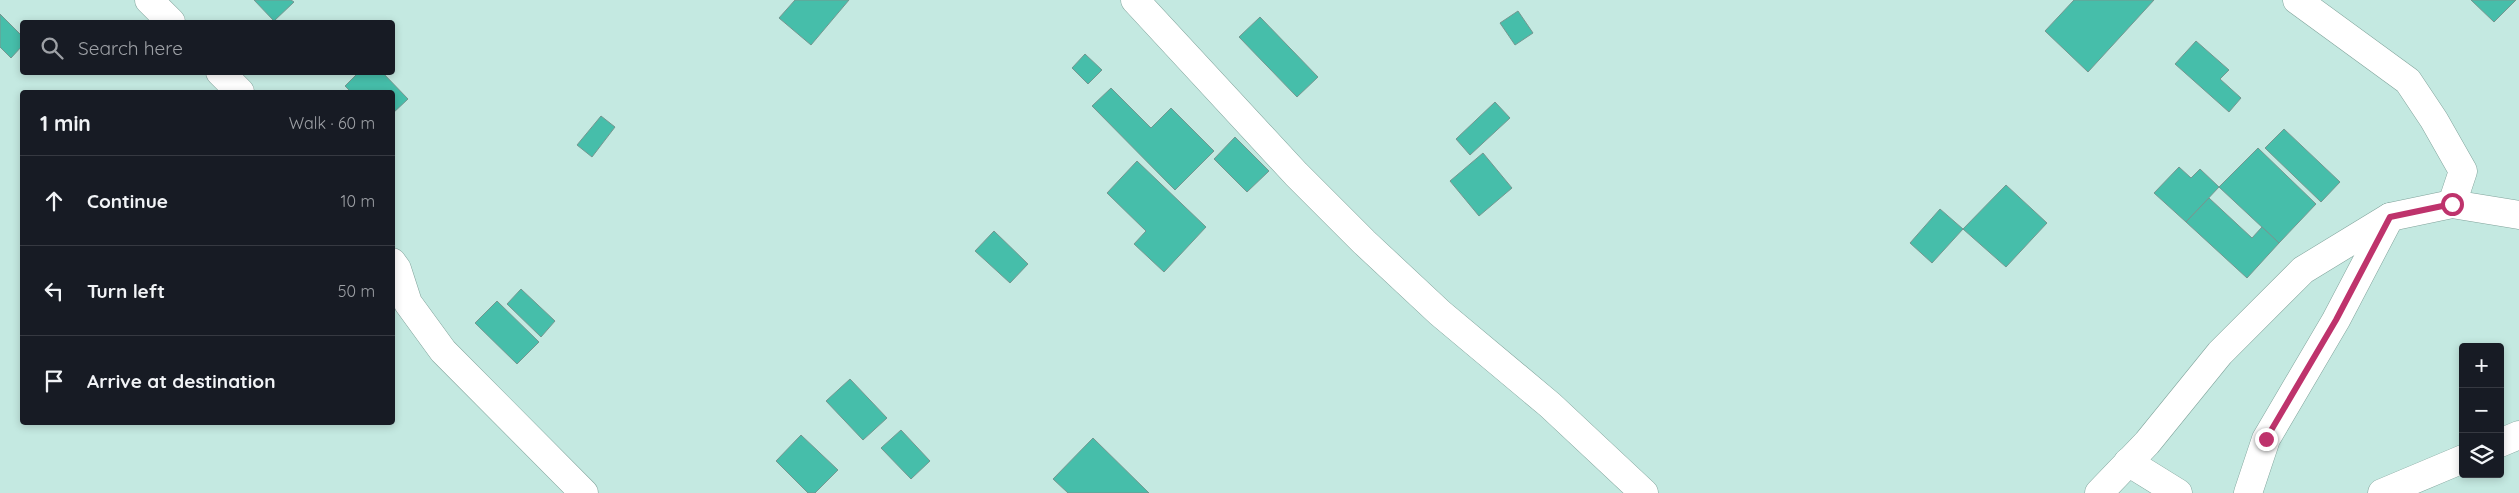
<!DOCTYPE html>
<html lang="en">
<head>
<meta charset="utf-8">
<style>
  body { margin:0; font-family:Quicksand,sans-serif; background:#20242c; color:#f1f3f6 }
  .controls { position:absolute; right:15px; bottom:15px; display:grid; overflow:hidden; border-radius:5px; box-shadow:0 2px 8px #0003 }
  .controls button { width:45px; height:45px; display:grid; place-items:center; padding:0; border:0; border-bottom:1px solid #363941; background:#171b24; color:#f1f3f6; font:25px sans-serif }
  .stop { position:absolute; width:15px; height:15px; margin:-11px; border:4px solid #be336c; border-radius:50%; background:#fff }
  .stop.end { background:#be336c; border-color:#fff; box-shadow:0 1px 5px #0008 }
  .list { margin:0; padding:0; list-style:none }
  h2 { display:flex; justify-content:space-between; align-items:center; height:65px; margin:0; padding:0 20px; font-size:21px }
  h2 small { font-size:16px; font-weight:400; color:#9ea1a6 }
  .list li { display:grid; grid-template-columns:32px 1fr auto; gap:15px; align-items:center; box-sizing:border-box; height:90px; padding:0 20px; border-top:1px solid #363941 }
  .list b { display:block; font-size:19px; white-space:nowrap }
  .list em { font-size:16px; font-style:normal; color:#9ea1a6 }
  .icon { flex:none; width:28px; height:28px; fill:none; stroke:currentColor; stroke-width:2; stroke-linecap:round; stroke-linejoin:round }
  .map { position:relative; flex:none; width:2519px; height:493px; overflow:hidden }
  .search { position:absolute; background:#171b24; box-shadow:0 2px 8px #0003; left:20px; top:20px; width:375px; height:55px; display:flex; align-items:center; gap:12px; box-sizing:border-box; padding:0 18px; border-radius:5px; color:#9ea1a6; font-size:19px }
  .panel { position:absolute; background:#171b24; box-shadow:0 2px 8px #0003; left:20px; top:90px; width:375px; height:335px; border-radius:5px }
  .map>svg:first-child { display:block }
  .building { fill:#46beaa; stroke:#749790 }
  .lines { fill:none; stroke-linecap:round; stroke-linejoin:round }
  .minor-casing { stroke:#80a39b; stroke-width:29 }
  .minor { stroke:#fff; stroke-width:28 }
  .route { stroke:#be336c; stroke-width:6 }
</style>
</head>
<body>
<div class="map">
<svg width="2519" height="493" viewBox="0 0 2519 493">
  <rect width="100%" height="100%" fill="#c4e9e1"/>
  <g class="building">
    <path d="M254,0H291L294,2L274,21Z"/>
    <path d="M795,0H849L811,45L779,18Z"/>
    <path d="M2074,0H2154L2088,72L2045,31Z"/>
    <path d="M2471,0H2516L2494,22Z"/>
    <path d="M1518,11L1533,33L1515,45L1500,23Z"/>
    <path d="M0,14L22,36V46L11,58L0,47Z"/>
    <path d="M1260,17L1318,77L1297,97L1239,37Z"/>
    <path d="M2196,41L2229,70L2220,79L2241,98L2229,112L2175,64Z"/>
    <path d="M1085,54L1102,70L1088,84L1072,68Z"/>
    <path d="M359,72H382L408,99L392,114V92H351L345,86Z"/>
    <path d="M1111,88L1151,128L1171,108L1214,151L1175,190L1092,106Z"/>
    <path d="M1495,102L1510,118L1470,155L1456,139Z"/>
    <path d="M601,116L615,127L592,157L577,145Z"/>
    <path d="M2284,129L2340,182L2321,202L2265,148Z"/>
    <path d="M1235,137L1269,171L1247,192L1214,159Z"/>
    <path d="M2258,148L2316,204L2279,243L2219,187Z"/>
    <path d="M1483,153L1512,188L1479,216L1450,181Z"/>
    <path d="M1137,161L1206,227L1164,272L1134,244L1146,231L1107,193Z"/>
    <path d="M2179,167L2191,178L2200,169L2219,187L2186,222L2154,193Z"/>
    <path d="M2006,185L2047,223L2006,267L1963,229Z"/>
    <path d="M2209,198L2252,238L2262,227L2279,243L2247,278L2186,222Z"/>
    <path d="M1940,209L1963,229L1932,263L1910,243Z"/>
    <path d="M994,231L1028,264L1010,283L975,251Z"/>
    <path d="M521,289L555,321L541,337L507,304Z"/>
    <path d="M497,301L539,342L517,364L475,323Z"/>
    <path d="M850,379L887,418L863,440L826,401Z"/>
    <path d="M901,430L930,461L911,479L881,448Z"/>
    <path d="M801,435L838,470L815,493H808L776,461Z"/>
    <path d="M1093,438L1149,493H1068L1053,479Z"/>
  </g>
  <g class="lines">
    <g class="minor-casing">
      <g id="minor">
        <path d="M149,0L171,22"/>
        <path d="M1135,0L1296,174L1364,242L1440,313L1550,405L1644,493"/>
        <path d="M2297,0L2408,81L2434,120L2463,171L2452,204"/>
        <path d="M220,72L240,92"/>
        <path d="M392,262L397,269L408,303L443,351L584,493"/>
        <path d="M2500,443L2519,435"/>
        <path d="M2128,462L2178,493"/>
        <path d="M2099,493L2147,443L2220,353L2303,270L2390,217L2452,204L2519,215"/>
        <path d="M2248,493L2266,439L2336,320L2390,217"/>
        <path d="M2382,493L2463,459"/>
      </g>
    </g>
    <use href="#minor" class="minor"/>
  </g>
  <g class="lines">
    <path class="route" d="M2266,439L2336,320L2390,217L2452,204"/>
  </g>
</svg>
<div class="controls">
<button>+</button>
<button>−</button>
<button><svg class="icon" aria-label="layers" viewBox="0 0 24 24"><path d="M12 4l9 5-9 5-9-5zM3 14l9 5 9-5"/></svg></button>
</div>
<div class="stop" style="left:2452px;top:204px"></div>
<div class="stop end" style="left:2266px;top:439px"></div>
<div class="search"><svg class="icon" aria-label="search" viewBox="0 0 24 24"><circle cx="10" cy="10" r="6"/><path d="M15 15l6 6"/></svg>Search here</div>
<section class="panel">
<h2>1 min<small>Walk · 60 m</small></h2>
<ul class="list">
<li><svg class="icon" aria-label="ahead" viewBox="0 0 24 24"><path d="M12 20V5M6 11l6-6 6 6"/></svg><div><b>Continue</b></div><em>10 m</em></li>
<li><svg class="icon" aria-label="left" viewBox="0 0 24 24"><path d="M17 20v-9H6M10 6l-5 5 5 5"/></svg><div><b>Turn left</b></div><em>50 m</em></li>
<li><svg class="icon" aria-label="arrive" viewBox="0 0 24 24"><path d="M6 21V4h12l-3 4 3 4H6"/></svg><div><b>Arrive at destination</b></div></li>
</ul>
</section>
</div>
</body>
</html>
